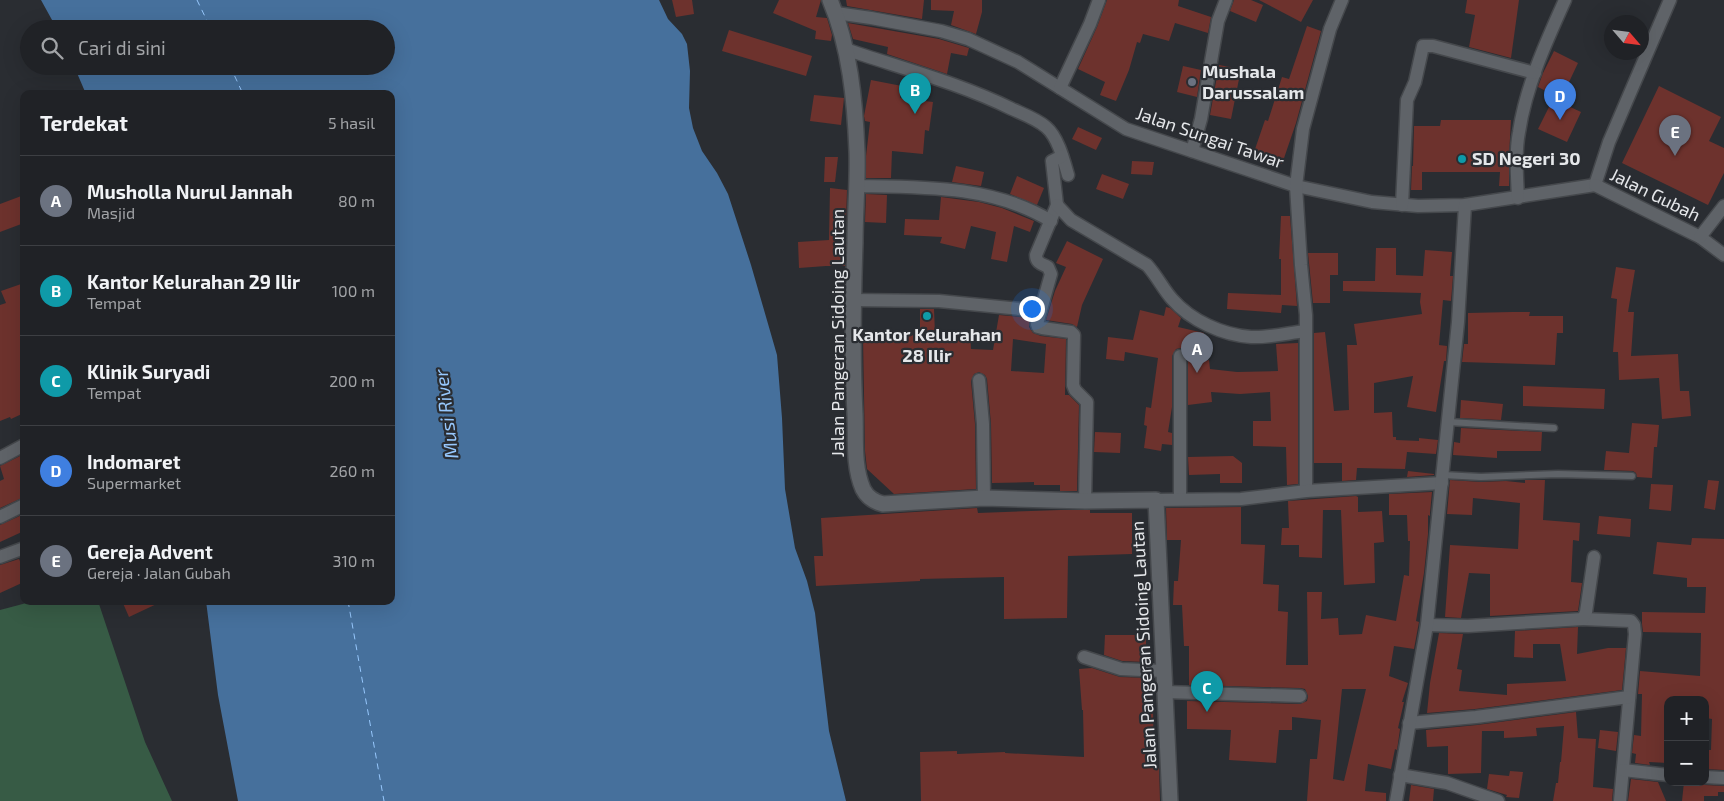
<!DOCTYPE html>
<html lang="id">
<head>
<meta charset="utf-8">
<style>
  body { margin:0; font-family:"Exo 2",sans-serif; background:#282a2e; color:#f1f3f6 }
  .controls { position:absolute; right:15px; bottom:15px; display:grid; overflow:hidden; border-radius:10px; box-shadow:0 5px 20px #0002 }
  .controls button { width:45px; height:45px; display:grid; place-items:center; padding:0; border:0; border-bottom:1px solid #3d3f43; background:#202226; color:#f1f3f6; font:25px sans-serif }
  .compass { position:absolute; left:1604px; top:15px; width:45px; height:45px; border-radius:50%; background:#202226; box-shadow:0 5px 20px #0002; rotate:118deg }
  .you { position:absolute; left:1031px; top:308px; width:18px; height:18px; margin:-12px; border:4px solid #fff; border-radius:50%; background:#1a73e8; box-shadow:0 0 0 8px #1a73e833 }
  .badge { display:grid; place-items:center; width:32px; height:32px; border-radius:50%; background:#ea580c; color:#fff; font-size:16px; font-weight:700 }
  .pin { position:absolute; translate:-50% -41px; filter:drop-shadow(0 1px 2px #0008) }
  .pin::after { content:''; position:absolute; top:26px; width:18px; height:15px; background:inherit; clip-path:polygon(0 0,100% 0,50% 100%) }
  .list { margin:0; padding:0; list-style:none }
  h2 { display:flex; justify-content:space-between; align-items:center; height:65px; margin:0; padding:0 20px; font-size:21px }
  h2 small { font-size:16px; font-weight:400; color:#a2a4a7 }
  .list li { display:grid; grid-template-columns:32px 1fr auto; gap:15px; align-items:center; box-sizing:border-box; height:90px; padding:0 20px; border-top:1px solid #3d3f43 }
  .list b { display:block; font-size:19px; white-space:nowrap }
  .list p { margin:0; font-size:16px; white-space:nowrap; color:#a2a4a7 }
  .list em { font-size:16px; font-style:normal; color:#a2a4a7 }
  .icon { flex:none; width:28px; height:28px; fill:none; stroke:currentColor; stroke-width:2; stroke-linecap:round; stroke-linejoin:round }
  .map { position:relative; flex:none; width:1724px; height:801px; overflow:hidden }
  .search { position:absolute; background:#202226; box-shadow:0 5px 20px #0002; left:20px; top:20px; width:375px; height:55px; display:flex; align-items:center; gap:12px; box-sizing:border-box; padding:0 18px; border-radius:28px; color:#a2a4a7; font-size:19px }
  .panel { position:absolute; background:#202226; box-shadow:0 5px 20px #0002; left:20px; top:90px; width:375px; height:515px; border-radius:10px }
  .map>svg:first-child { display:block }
  .green { fill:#375b45 }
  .water { fill:#46709c }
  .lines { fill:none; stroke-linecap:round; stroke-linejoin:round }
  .ferry { stroke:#97c8fd; stroke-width:1; stroke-dasharray:6 5; stroke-linecap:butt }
  .building { fill:#6d322d; fill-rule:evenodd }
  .service-casing { stroke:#45484c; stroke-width:9 }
  .minor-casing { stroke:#45484c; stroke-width:15 }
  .tertiary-casing { stroke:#45484c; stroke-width:18 }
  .service { stroke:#5f6368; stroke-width:6 }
  .minor { stroke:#5f6368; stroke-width:12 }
  .tertiary { stroke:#5f6368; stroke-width:15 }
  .worship-dot { fill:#6b7280; stroke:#2a2d32; stroke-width:2 }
  .culture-dot { fill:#0f9aa8; stroke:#2a2d32; stroke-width:2 }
  .labels { text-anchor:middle; stroke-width:4.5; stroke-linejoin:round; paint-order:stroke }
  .poi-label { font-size:18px; font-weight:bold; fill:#e5e7ea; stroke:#2a2d32; text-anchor:start }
  .street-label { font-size:18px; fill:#e5e7ea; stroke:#2a2d32 }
  .water-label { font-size:19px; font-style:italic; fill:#97c8fd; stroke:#2a2d32 }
</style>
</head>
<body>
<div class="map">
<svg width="1724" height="801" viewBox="0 0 1724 801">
  <rect width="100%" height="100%" fill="#2a2d32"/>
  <path class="green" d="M34,601H98L145,742L172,801H0V610Z"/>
  <path class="water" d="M41,0H659L668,19L682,34L687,44L690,71L689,108L693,128L702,151L717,173L728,194L751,265L777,355L782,418L785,489L795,548L807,581L815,613L829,731L846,801H238L218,695L206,601H391V94H86L74,66H386V29H57Z"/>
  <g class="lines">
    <g class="ferry">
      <path d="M197,0L211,29"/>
      <path d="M230,66L243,94"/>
      <path d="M348,601L384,801"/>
    </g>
  </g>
  <g class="building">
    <path d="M672,0H692L694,14L676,17Z"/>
    <path d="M779,0H821L816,17L827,18L832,35L831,41L815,39L816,31L773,13Z"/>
    <path d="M846,0H924L922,19L847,6Z"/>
    <path d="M931,0H982V12L976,34L951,25L954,11L931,10Z"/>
    <path d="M1107,0H1179L1178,6L1211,17L1208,33L1175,23L1169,41L1143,34L1140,43L1137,42L1129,70L1116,101L1100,95L1105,82L1078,69L1097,27Z"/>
    <path d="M1234,0H1251L1263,5L1256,22L1230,11Z"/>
    <path d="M1259,0H1313L1301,22Z"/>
    <path d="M1467,0H1519L1511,58L1469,47L1475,15L1465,13Z"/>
    <path d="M848,23L939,39L969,48L967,56L951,53L947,74L887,54L888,47L853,39Z"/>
    <path d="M1307,26L1321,31L1296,123L1282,164L1253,155L1265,120L1268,121L1282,77L1289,79Z"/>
    <path d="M729,30L812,56L806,76L722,51Z"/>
    <path d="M1554,51L1578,63L1561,99L1538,87L1543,73Z"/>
    <path d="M1219,65L1241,69L1231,119L1210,115Z"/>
    <path d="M1183,66L1201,70L1197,97L1177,92Z"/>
    <path d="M871,80L902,86L900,98L933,102L929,131L925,130L923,154L892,151L891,178H866V156L870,122L865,121L864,116Z"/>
    <path d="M1659,86L1721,117L1709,141L1724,148V173L1708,205L1622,163Z"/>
    <path d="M814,95L844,98L841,125L810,121Z"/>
    <path d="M1553,99L1581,112L1567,142L1538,129Z"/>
    <path d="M1441,120H1511L1509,156V186H1499L1500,172H1422V190H1411L1412,166H1413L1414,126H1440Z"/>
    <path d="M1078,127L1102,138L1096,150L1072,139Z"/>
    <path d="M825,157H838L835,182H824Z"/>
    <path d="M1132,161L1154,162L1152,175L1131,174Z"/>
    <path d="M956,166L984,172L981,186L952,182Z"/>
    <path d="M1102,174L1129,184L1123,199L1096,189Z"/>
    <path d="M1017,176L1044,188L1037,205L1010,194Z"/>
    <path d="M830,188L847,190L846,221H844V244H846L845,266H826L799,268L798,242L829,240Z"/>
    <path d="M866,194L887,195L886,223L865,222Z"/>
    <path d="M24,195V223L0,232V204Z"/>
    <path d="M941,197L979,202L1002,208L1034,221L1030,232L1014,226L1007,262L991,259L996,232L971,226L965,249L940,243L942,237L904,235L905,219L939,220Z"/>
    <path d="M1281,216H1290L1297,306L1282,305L1281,313L1227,309L1228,293L1281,295V259H1279Z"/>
    <path d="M1067,241L1103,259L1082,305L1077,327L1072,324L1046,320L1055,291L1066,267L1056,263Z"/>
    <path d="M1376,248H1396V275L1423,276L1425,250L1452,252L1450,276H1453L1451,301L1443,300L1439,345L1447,346L1446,361H1444L1436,412L1407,407L1413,376L1374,383V413L1392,412L1393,437H1396V440L1419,441V438L1438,440L1436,454L1407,452L1405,469L1357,468L1356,480L1342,481V463H1314V333L1325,332L1334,411L1349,410L1347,345H1357L1354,324L1422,314L1420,302L1421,293L1343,291V281H1375Z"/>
    <path d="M1308,253H1338V275H1330V303H1313Z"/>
    <path d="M1616,267L1635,270L1628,312H1634L1631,356L1678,354L1680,391H1689L1691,416L1662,419L1659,378L1619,380L1618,352H1613L1617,299L1611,298Z"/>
    <path d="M24,283V413L11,419L10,417L0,421V305L6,303L1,291Z"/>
    <path d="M1166,307L1170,308L1181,318L1178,327L1204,333L1198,362L1209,360L1210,369L1237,372L1278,371L1276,344L1298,343V484L1287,485L1286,447L1253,446V421H1271L1270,392L1240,394L1211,392L1212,402L1188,405V356L1187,352L1180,348L1176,349L1172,356V407L1168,432L1172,433V445L1162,444L1161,451L1144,448L1147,426L1144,425L1146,407L1151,408L1158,358L1125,352L1124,361L1106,359L1108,337L1133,340L1140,310L1164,316Z"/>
    <path d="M920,309H934L935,334L970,331L971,349L993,350L999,315L1030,318L1029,327L1033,333L1041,336L1066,339L1065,395H1069L1079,405L1077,491H1060V485H1034V482L992,483L991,424L987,379L985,375L979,372L974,374L971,381L975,424L976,489L894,494L867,469L865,451L863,338L920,335ZM1013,339L1046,344L1044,373L1011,371Z"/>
    <path d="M1512,312H1530L1529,316H1563V333H1557L1555,365L1462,362L1464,344H1468V313Z"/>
    <path d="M1523,386L1605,389L1604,409L1523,406Z"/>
    <path d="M1461,400L1503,404L1501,420L1460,418Z"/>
    <path d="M1632,423L1659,425L1657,447H1654L1652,478L1637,477L1636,473L1633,471L1604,470L1606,451L1629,453Z"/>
    <path d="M1461,428L1542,432L1541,451H1497V458L1453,455L1454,442L1460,443Z"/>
    <path d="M1095,432L1121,433L1120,453L1094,452Z"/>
    <path d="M24,454V497L0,508V481L4,479L0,466Z"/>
    <path d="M1233,456L1242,463V483H1220V474L1189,475L1188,457Z"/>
    <path d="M1408,471L1434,474V475L1407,477Z"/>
    <path d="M1450,480L1481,482L1506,481L1525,483V480H1545L1543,520L1580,523L1579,541L1573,540L1571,582L1582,583L1578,611L1490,616V574L1469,573L1461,618L1445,617L1450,545L1518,549L1520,503L1473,498L1472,515L1447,514Z"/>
    <path d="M1708,480L1719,481L1715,510L1704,508Z"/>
    <path d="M1651,484L1673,485L1671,511L1649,509Z"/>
    <path d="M1432,492L1430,513V516L1428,515V534L1424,573L1416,621L1419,622L1414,649L1394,646L1389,676L1408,683L1402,702H1404L1398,728L1400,729L1397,750L1395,749L1391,769L1368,764L1365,791L1386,793V801H1307L1310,759H1317L1321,720L1292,717V730H1279L1276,763L1229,760L1231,730L1187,729V701L1300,704L1307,701L1308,696L1305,689L1300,688L1189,685V646H1184L1182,605H1173L1174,581H1178L1181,540H1167L1166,508L1241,507V544L1265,545L1263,584L1279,585L1278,611L1288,612L1286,665H1308L1307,592H1322L1321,619L1338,618L1339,635L1362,634L1366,615L1396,621L1404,575L1409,576L1410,541H1408L1407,515H1389V494ZM1342,689H1366L1344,781L1333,779Z"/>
    <path d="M1356,496L1358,497V512L1382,511L1384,542L1374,543L1375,583L1344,585L1341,510H1323L1322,558L1299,557V545H1281L1282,528H1289L1288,501Z"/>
    <path d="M977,508L978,513L1060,510H1090V513H1132V554L1068,556L1067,618L1004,619V577L920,579V581L816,586L814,556H823L821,518Z"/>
    <path d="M24,514V531L0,542V525Z"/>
    <path d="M1599,516L1631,519L1630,537L1597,534Z"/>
    <path d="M1692,538L1724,539V770L1705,769V750H1711L1712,719L1706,718L1707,700H1668V763L1649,762L1650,765L1635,763L1636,754L1632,753L1634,735L1641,736L1642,694H1638L1640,671L1700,676L1701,633L1643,632L1642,624V612L1705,613L1706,587H1687V578L1653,574L1657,542L1691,545Z"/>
    <path d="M19,559L24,570V582L0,593V565Z"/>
    <path d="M122,601H163L129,617Z"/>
    <path d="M1578,627L1577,654L1608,648H1626L1622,690L1475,709L1427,713L1430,683L1439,633L1463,634L1457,669L1462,670L1459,691L1507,695V684L1566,681L1560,644H1533V658L1514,657L1515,631Z"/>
    <path d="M1105,635H1146V662L1122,661L1104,655Z"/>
    <path d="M1092,668L1120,677L1150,678L1151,708H1153L1154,769L1159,768L1160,801H921L920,752L957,751V754L1005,752V753L1084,757L1083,710H1082L1079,669Z"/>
    <path d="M1576,712L1578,738L1596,739L1593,787L1613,789L1612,801H1553L1556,783H1558L1560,762H1561L1564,726L1536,728L1537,736L1504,738V731H1482L1481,773L1448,774V746L1427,747L1426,730L1477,725Z"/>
    <path d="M1600,730L1618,732L1616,751L1598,748Z"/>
    <path d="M1510,771L1523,772L1519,798L1506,797L1507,795L1487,789L1489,774L1509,776Z"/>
    <path d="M1631,779L1658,782L1666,801H1628Z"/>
    <path d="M1684,782H1699L1705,785L1724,786V792H1718V796H1704V801H1682Z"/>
    <path d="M1411,785L1434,789L1433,801H1409Z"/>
  </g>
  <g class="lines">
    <g class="service-casing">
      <g id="service">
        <path d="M1449,422L1554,428"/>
        <path d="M1443,475L1481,477L1558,474L1632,476"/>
      </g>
    </g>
    <g class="minor-casing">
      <g id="minor">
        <path d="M836,13L871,18L941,31L968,39L1018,62L1126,129L1296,186L1372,202L1418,206L1465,205L1595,185"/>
        <path d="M845,49C901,68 959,83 1012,109C1023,114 1037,119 1046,127C1058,137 1064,161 1068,175"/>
        <path d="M1060,88L1090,24L1099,0"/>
        <path d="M1192,151L1201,119L1218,21L1226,0"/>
        <path d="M1062,156L1052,161L1057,205L1036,255C1036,263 1042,264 1048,267L1051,274L1037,324L1038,327L1042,328L1071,332L1074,335L1073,385L1075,390L1087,402L1085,501"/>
        <path d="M1595,185L1609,142L1670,0"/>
        <path d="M1595,185L1700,237L1724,255"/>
        <path d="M856,186C922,187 992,185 1051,221"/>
        <path d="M1518,198C1517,176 1515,153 1519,132C1526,86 1546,42 1565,0"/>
        <path d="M1057,205L1071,220L1147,265C1157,276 1163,289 1172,299C1191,321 1223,335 1251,337C1269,338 1288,333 1305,331"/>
        <path d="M1402,205L1407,100L1415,82L1423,46H1433L1535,73"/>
        <path d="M1700,237L1724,206"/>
        <path d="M853,300L939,301L1040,311"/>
        <path d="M979,380L983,424L984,498"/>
        <path d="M0,458L24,445"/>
        <path d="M1306,491V315L1301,265L1296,186L1303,129L1330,29L1342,0"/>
        <path d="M1180,499V356"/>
        <path d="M1156,500L1241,499L1306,491L1442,483"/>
        <path d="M0,517L24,505"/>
        <path d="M0,557L24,548"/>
        <path d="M1583,619L1631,621L1634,625L1635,634L1620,801"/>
        <path d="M1427,625L1468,626L1583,619L1586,612L1594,557"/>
        <path d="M1084,657L1121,669L1163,671"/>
        <path d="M1165,692L1300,696"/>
        <path d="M1409,723L1476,717L1629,697"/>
        <path d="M1623,770L1668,775"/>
        <path d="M1400,775L1447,783L1498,801"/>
        <path d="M1705,777L1724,778"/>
        <path d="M1396,801L1427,625L1458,322L1465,205"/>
      </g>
    </g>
    <g class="tertiary-casing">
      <path id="tertiary" d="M830,0C850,47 855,101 857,152C858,182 855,213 855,243C853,300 852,357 855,414C856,438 853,466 863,489C867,497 875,502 883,504L984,498L1085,501L1156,500L1170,801"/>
    </g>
    <use href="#service" class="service"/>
    <use href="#minor" class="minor"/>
    <use href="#tertiary" class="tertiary"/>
  </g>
  <circle class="worship-dot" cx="1192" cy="82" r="5"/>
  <g class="culture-dot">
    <circle cx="1462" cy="159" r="5"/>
    <circle cx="927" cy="316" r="5"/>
  </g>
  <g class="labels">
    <g class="poi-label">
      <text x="1202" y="78">Mushala<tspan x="1202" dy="21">Darussalam</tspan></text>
      <text x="1472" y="165">SD Negeri 30</text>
      <text x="927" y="341" text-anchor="middle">Kantor Kelurahan<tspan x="927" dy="21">28 Ilir</tspan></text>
    </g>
    <g class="street-label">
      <text transform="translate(1210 138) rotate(19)" y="6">Jalan Sungai Tawar</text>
      <text transform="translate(1655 195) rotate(26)" y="6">Jalan Gubah</text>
      <text transform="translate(838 333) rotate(-90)" y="6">Jalan Pangeran Sidoing Lautan</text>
      <text transform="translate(1144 645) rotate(-93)" y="6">Jalan Pangeran Sidoing Lautan</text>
    </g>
    <g class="water-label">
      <text transform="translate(446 414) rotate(-97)" y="7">Musi River</text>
    </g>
  </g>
</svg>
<div class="controls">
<button>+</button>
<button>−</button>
</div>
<svg class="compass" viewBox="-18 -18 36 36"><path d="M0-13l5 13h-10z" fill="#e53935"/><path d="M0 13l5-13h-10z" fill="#a2a4a7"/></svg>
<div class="you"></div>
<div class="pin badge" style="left:1197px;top:373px;background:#6b7280">A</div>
<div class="pin badge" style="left:915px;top:114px;background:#0f9aa8">B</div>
<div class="pin badge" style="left:1207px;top:712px;background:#0f9aa8">C</div>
<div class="pin badge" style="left:1560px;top:120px;background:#3f7fe0">D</div>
<div class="pin badge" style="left:1675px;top:156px;background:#6b7280">E</div>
<div class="search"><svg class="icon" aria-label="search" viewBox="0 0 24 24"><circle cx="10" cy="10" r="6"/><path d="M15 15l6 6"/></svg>Cari di sini</div>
<section class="panel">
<h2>Terdekat<small>5 hasil</small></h2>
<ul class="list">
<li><span class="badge" style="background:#6b7280">A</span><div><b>Musholla Nurul Jannah</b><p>Masjid</p></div><em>80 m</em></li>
<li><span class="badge" style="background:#0f9aa8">B</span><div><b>Kantor Kelurahan 29 Ilir</b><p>Tempat</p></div><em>100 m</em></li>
<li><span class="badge" style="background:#0f9aa8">C</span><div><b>Klinik Suryadi</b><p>Tempat</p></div><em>200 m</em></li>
<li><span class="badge" style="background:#3f7fe0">D</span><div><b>Indomaret</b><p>Supermarket</p></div><em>260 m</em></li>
<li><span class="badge" style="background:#6b7280">E</span><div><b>Gereja Advent</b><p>Gereja · Jalan Gubah</p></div><em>310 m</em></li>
</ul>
</section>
</div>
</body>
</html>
